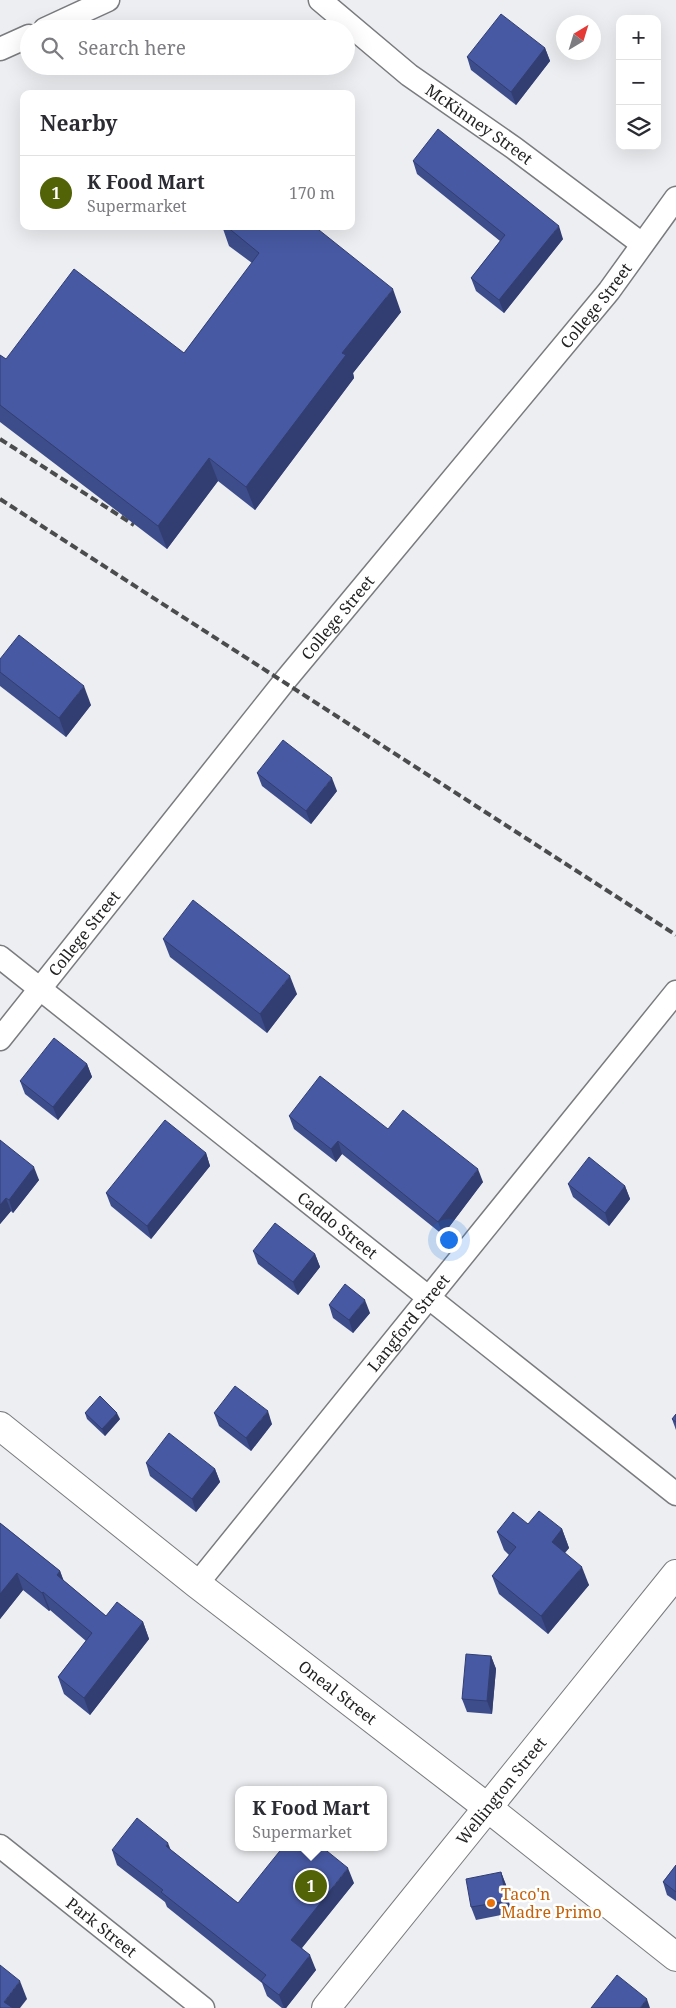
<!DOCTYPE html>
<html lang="en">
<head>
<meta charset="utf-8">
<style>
  body { margin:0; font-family:"Noto Serif",serif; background:#f2f2f3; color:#2b2b33 }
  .controls { position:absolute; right:15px; top:15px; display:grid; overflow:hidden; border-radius:10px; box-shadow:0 5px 20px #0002 }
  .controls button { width:45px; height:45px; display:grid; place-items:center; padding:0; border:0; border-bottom:1px solid #e1e1e2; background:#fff; color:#2b2b33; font:25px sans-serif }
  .compass { position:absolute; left:556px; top:15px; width:45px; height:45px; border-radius:50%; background:#fff; box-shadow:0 5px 20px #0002; rotate:38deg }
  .you { position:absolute; left:448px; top:1239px; width:18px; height:18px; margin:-12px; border:4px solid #fff; border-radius:50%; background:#1a73e8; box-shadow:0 0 0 8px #1a73e833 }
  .badge { display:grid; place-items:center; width:32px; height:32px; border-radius:50%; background:#526206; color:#fff; font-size:16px; font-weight:700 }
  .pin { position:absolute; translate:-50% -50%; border:2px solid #fff; box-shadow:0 1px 5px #0006 }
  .popup { position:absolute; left:235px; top:1786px; width:152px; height:65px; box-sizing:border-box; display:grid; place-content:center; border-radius:10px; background:#fff; filter:drop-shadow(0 1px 4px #0005); font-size:16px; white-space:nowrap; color:#7c7c81 }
  .popup b { font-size:19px; color:#2b2b33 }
  .popup::after { content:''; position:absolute; left:50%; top:100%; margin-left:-10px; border:10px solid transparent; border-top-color:#fff }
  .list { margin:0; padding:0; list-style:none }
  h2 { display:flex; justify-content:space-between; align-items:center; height:65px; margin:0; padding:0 20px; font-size:21px }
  h2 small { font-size:16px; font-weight:400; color:#7c7c81 }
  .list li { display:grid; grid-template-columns:32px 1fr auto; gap:15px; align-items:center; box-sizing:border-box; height:75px; padding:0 20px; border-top:1px solid #e1e1e2 }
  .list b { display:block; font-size:19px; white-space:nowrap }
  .list p { margin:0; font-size:16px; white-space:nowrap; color:#7c7c81 }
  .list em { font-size:16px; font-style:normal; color:#7c7c81 }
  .icon { flex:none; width:28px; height:28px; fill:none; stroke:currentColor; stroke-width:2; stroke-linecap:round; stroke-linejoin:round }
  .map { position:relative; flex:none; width:676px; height:2008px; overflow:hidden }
  .search { position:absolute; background:#fff; box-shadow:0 5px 20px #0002; left:20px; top:20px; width:335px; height:55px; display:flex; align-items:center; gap:12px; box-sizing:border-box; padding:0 18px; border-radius:28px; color:#7c7c81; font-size:19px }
  .panel { position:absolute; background:#fff; box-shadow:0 5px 20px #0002; left:20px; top:90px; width:335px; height:140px; border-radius:10px }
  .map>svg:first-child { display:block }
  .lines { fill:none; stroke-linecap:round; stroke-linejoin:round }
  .minor-casing { stroke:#7a7b7e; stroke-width:25 }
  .tertiary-casing { stroke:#7a7b7e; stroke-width:30 }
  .minor { stroke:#fff; stroke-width:22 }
  .tertiary { stroke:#fff; stroke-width:28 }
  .rail { stroke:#4b4c4d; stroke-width:4; stroke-dasharray:8 4; stroke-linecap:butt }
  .wall { fill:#3d4d8b }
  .shaded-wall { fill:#323e71 }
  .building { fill:#4759a2; stroke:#323e71 }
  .food-dot { fill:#e8710a; stroke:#fff; stroke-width:2 }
  .labels { text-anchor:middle; stroke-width:5; stroke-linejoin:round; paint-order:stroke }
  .street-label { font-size:16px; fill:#232324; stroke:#fff }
  .food-label { font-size:16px; fill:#c56008; stroke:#fff; text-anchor:start }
</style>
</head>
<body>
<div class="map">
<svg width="676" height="2008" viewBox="0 0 676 2008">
  <rect width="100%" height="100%" fill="#eceef1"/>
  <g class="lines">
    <g class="minor-casing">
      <g id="minor">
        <path id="s1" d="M320,0L409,75L514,148L642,244"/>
        <path d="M45,29L108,0"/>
        <path d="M0,49L29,36"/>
        <path id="s2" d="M0,957L676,1494"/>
        <path id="s3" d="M0,1039L283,683L609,291L676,198"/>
        <path id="s4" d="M197,1584L676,992"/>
        <path id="s5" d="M0,1846L203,2008"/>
      </g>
    </g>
    <g class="tertiary-casing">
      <g id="tertiary">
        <path id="s6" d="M0,1426L197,1584L488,1808L676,1957"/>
        <path id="s7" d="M326,2008L676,1574"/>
      </g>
    </g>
    <use href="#minor" class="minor"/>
    <use href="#tertiary" class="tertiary"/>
    <g class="rail">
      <path d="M0,439L134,525"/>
      <path d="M0,499L676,935"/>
    </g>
  </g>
  <g class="wall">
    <path d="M545,48L550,61L516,105L471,70L467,57Z"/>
    <path d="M413,161L563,239L504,313L476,291L471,278L500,241L417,174Z"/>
    <path d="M222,226H314L401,312L353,373L354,378L255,510L218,481L167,549L0,422V355L6,359L184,353L252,263L229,246Z"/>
    <path d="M0,659L91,705L66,737L0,686Z"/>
    <path d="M257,773L337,791L311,824L262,786Z"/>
    <path d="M163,939L297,994L267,1033L170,957Z"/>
    <path d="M87,1064L92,1077L58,1120L25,1094L20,1081Z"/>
    <path d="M289,1116L388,1129L483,1182L443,1235L342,1154L336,1162L294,1129Z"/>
    <path d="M0,1140L39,1180L13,1213L11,1211L0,1224Z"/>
    <path d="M206,1153L210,1166L151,1239L111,1206L106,1193Z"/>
    <path d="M568,1184L625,1186L630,1199L609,1226L573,1197Z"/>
    <path d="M253,1251L315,1254L320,1267L298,1295L258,1264Z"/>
    <path d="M329,1305L370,1313L353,1333L333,1318Z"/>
    <path d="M85,1413L120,1419L105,1436L87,1419Z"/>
    <path d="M214,1413L272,1424L251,1451L219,1426Z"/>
    <path d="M676,1414V1430L672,1419Z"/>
    <path d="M146,1463L215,1469L220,1482L196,1512L150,1476Z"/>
    <path d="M0,1523L60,1571L63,1580L106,1616L143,1622L149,1639L90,1715L64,1694L58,1677L86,1641L50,1610L49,1611L23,1590L0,1619Z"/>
    <path d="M528,1524L562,1529L569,1548L565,1553L589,1585L548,1634L499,1594L492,1576L509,1555L504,1550L497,1532Z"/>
    <path d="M491,1656L496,1669L492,1714L467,1712L462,1699Z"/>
    <path d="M112,1850L172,1851L238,1903L354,1883L302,1948L316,1970L286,2008H282L267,1996L262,1983L167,1907L165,1902L117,1865Z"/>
    <path d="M676,1865V1901L667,1895L663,1882Z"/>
    <path d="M501,1872L506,1885L511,1913L476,1920L471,1907Z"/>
  </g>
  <g class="shaded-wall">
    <path d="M545,48L550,61L516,105L511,92Z"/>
    <path d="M559,226L563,239L504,313L499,300Z"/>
    <path d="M393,289L401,312L353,373L354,378L255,510L246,487L342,353Z"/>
    <path d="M209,458L218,481L167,549L158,526Z"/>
    <path d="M84,686L91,705L66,737L59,718Z"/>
    <path d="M332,778L337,791L311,824L306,811Z"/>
    <path d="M290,976L297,994L267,1033L260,1014Z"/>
    <path d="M87,1064L92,1077L58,1120L53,1107Z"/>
    <path d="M338,1141L342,1154L336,1162L331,1149Z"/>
    <path d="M206,1153L210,1166L151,1239L147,1226Z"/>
    <path d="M34,1167L39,1180L13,1213L9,1200Z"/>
    <path d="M478,1169L483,1182L443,1235L438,1222Z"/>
    <path d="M625,1186L630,1199L609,1226L605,1213Z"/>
    <path d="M6,1198L11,1211L0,1224V1205Z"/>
    <path d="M315,1254L320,1267L298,1295L293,1282Z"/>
    <path d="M365,1300L370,1313L353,1333L349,1320Z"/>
    <path d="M268,1411L272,1424L251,1451L246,1438Z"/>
    <path d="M117,1413L120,1419L105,1436L102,1429Z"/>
    <path d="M215,1469L220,1482L196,1512L192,1499Z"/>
    <path d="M562,1529L569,1548L558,1560L552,1542Z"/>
    <path d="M582,1567L589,1585L548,1634L541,1616Z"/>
    <path d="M60,1571L67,1589L57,1575Z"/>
    <path d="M17,1573L23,1590L0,1619V1594Z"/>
    <path d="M43,1592L50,1610L49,1611L42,1593Z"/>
    <path d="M143,1622L149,1639L90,1715L84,1698Z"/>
    <path d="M491,1656L496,1669L492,1714L487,1701Z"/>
    <path d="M168,1843L174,1858L166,1846Z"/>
    <path d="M348,1868L354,1883L296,1955L291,1940Z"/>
    <path d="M501,1872L506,1885L511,1913L507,1901Z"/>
    <path d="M310,1955L316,1970L286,2008H284L279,1995Z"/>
    <path d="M20,1981L27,1999L20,2008H7L4,2002Z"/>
    <path d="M647,1999L650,2008H640Z"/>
  </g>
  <g class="building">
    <path d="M501,14L545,48L511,92L467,57Z"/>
    <path d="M438,129L559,226L499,300L471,278L505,235L413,161Z"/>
    <path d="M226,226H314L393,289L342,353L346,355L246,487L209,458L158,526L0,405V355L6,359L74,269L184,353L259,253Z"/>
    <path d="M19,635L84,686L59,718L0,672V659Z"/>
    <path d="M283,740L332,778L306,811L257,773Z"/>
    <path d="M193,900L290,976L260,1014L163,939Z"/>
    <path d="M54,1038L87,1064L53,1107L20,1081Z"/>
    <path d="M320,1076L388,1129L403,1110L478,1169L438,1222L338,1141L331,1149L289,1116Z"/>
    <path d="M165,1120L206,1153L147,1226L106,1193Z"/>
    <path d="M0,1140L34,1167L9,1200L6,1198L0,1205Z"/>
    <path d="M589,1157L625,1186L605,1213L568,1184Z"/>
    <path d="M275,1223L315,1254L293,1282L253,1251Z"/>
    <path d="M345,1284L365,1300L349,1320L329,1305Z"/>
    <path d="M235,1386L268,1411L246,1438L214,1413Z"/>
    <path d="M100,1396L117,1413L102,1429L85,1413Z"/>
    <path d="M676,1414V1422L672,1419Z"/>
    <path d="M169,1433L215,1469L192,1499L146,1463Z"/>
    <path d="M539,1511L562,1529L552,1542L582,1567L541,1616L492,1576L516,1547L497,1532L513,1512L528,1524Z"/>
    <path d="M0,1523L60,1571L57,1575L106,1616L117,1602L143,1622L84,1698L58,1677L92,1633L43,1592L42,1593L17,1573L0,1594Z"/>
    <path d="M466,1654L491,1656L487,1701L462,1699Z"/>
    <path d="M137,1818L168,1843L166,1846L238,1903L283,1847H322L348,1868L291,1940L310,1955L279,1995L261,1981L266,1975L161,1892L163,1890L112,1850Z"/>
    <path d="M676,1865V1892L663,1882Z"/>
    <path d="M501,1872L507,1901L471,1907L466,1879Z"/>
    <path d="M0,1965L20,1981L4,2002L13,2008H0Z"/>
    <path d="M617,1975L647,1999L640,2008H591Z"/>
  </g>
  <circle class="food-dot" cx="491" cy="1903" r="5"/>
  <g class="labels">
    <g class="street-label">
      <text dy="6" stroke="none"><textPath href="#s1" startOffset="202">McKinney Street</textPath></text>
      <text dy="6" stroke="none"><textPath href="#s3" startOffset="945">College Street</textPath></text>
      <text dy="6" stroke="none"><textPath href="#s3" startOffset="540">College Street</textPath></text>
      <text dy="6" stroke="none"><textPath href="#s3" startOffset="135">College Street</textPath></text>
      <text dy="6" stroke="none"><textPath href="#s2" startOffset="431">Caddo Street</textPath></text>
      <text dy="6" stroke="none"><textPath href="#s4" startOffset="336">Langford Street</textPath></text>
      <text dy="6" stroke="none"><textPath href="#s6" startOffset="430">Oneal Street</textPath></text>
      <text dy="6" stroke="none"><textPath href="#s7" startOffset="279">Wellington Street</textPath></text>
      <text dy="6" stroke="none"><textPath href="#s5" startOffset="130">Park Street</textPath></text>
    </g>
    <g class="food-label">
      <text x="501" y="1900">Taco'n<tspan x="501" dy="18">Madre Primo</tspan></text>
    </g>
  </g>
</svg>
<div class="controls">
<button>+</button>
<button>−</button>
<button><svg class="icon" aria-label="layers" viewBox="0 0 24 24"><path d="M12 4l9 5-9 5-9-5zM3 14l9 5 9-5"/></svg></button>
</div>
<svg class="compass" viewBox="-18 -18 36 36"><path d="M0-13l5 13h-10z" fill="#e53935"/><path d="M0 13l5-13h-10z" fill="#7c7c81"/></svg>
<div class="you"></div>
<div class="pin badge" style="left:311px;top:1886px">1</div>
<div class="popup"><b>K Food Mart</b>Supermarket</div>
<div class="search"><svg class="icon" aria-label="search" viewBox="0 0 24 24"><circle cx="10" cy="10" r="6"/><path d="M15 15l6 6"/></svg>Search here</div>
<section class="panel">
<h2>Nearby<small></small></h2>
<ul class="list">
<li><span class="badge">1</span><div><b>K Food Mart</b><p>Supermarket</p></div><em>170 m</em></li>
</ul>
</section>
</div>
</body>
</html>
